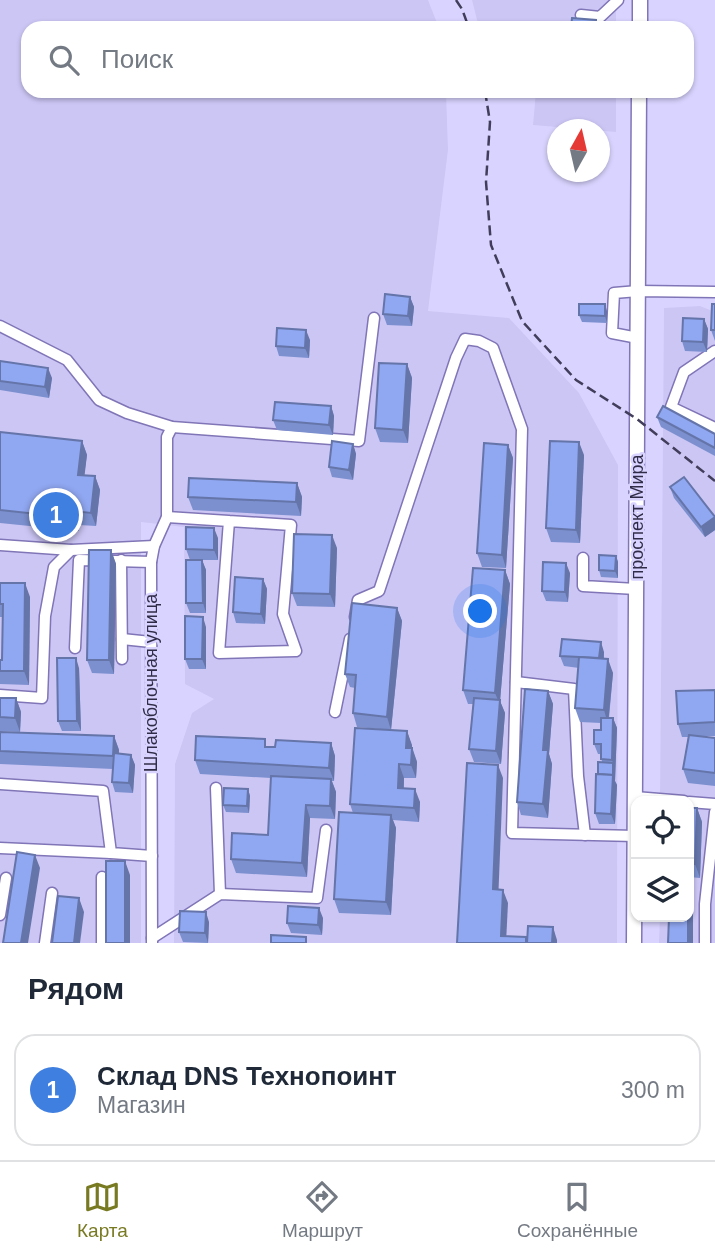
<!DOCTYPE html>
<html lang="ru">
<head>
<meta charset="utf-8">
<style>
  body { margin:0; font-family:Helvetica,sans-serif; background:#f2f2f3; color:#1f2937 }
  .controls { position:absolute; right:21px; bottom:21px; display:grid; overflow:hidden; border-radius:14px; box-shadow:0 2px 5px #0004 }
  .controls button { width:63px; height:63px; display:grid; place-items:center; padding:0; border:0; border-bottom:2px solid #e0e1e3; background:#fff; color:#1f2937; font:35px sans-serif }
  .compass { position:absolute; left:547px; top:119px; width:63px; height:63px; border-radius:50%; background:#fff; box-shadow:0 2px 5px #0004; rotate:8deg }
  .you { position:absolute; left:481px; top:612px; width:24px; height:24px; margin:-18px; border:5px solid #fff; border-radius:50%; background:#1a73e8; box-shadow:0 0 0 10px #1a73e833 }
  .badge { display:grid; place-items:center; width:46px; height:46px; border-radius:50%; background:#787a22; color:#fff; font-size:23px; font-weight:700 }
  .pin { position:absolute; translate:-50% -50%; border:4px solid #fff; box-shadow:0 2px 7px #0006 }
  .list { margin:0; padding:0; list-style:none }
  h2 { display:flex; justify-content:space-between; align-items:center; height:91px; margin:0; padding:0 28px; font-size:30px }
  h2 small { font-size:23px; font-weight:400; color:#747a83 }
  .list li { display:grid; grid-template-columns:46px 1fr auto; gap:21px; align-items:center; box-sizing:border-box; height:112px; margin:0 14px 14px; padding:0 14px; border:2px solid #e0e1e3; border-radius:21px }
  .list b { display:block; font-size:26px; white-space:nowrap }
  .list p { margin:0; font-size:23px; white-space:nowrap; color:#747a83 }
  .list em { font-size:23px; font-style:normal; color:#747a83 }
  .icon { flex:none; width:38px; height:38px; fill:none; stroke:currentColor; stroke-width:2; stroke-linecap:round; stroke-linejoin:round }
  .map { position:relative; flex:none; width:715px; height:943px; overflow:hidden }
  .search { position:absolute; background:#fff; box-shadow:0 2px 5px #0004; left:21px; right:21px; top:21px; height:77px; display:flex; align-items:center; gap:18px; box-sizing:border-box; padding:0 24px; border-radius:21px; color:#747a83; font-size:26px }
  .sheet { height:217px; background:#fff }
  nav { display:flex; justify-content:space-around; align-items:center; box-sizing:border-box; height:98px; border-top:2px solid #e0e1e3; background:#fff; font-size:19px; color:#747a83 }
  nav a { display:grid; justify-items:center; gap:4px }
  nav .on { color:#787a22 }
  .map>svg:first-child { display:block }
  .built { fill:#ccc6f5 }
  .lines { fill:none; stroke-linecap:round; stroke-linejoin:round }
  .minor-casing { stroke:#8075b6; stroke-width:13 }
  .major-casing { stroke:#8075b6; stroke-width:17 }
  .minor { stroke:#fff; stroke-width:10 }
  .major { stroke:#fff; stroke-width:14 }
  .rail { stroke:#413d5a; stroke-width:2.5; stroke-dasharray:10 5; stroke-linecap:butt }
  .wall { fill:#7c90cf }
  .shaded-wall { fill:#6575a9 }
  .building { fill:#90a7f1; stroke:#6575a9; stroke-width:2 }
  .labels { text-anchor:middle; stroke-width:5; stroke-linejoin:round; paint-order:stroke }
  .street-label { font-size:18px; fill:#302c47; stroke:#d9d4ff }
</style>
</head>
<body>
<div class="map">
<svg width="715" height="943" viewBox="0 0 715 943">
  <rect width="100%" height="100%" fill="#d9d4ff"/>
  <g class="built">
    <path d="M0,0H428L439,28H28V91H446L448,150L428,311L509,318L579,393L618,465L617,943H174L175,764L192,713L214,699L185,684L184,527L141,522V943H0Z"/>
    <path d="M472,0H616V28H479Z"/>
    <path d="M536,91H616V132L533,125Z"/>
    <path d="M700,306L715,312V943H659L660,917H689V801H660L664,308Z"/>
  </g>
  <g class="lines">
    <g class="minor-casing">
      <g id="minor">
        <path d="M581,15L600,17L618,0"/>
        <path d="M0,326L67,360L99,400L127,413L172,427L359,441L374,318"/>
        <path d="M638,338L612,333L614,293L638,291L715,292"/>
        <path d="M715,351L684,372L671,407L715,428"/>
        <path d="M167,517L291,525L283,614L296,651L219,653L229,521"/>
        <path d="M0,545L71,550L154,546"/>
        <path d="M583,558V586L636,589"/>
        <path d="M121,560L122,659"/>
        <path d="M355,617L358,600L379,591L456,358L465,339L479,341L493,348L522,429L512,833L635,836"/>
        <path d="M122,639L151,642"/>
        <path d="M75,648L79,560L151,562"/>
        <path d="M516,682L574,689L578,776L585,835"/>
        <path d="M0,695L42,698L45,616L54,567L71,550"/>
        <path d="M335,712L350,639"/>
        <path d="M0,784L103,791L111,853L152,856"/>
        <path d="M216,788L220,894"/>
        <path d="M635,797L684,801"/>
        <path d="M689,802L715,804"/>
        <path d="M0,848L111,853"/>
        <path d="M0,915L6,878"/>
        <path d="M152,938L220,894L317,898L326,830"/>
        <path d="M45,943L52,893"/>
        <path d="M102,943V877"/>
        <path d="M152,943L151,562L154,546L167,517V437L172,427"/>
        <path d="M705,943V904L715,812"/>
      </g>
    </g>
    <g class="major-casing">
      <g id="major">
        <path d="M640,28V0"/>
        <path d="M634,943L639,91"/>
      </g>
    </g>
    <use href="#minor" class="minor"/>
    <use href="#major" class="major"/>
    <g class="rail">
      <path d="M456,0L462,9L469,28"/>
      <path d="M485,91L490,122L486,182L491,245L522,321L576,380L637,419L715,481"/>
    </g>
  </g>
  <g class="wall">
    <path d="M410,297L414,307L412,326L387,325L383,314Z"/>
    <path d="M715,304V341L711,330Z"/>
    <path d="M607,311V323L582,322L579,315Z"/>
    <path d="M704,319L708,329L707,352L685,351L682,341Z"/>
    <path d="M310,340L309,358L279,356L276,346Z"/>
    <path d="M0,361L52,378L49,398L0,390Z"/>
    <path d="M407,364L412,378L408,443L380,442L375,428Z"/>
    <path d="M331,406L334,416L333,435L277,430L273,420Z"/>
    <path d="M657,417L715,434V456L661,427Z"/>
    <path d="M0,432L82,441L87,455L84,475L95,476L100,490L96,526L79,525V531L0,523Z"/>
    <path d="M353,444L356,454L353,480L332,477L329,467Z"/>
    <path d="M508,445L513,458L506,568L482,567L477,553Z"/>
    <path d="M584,455L580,543L551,542L546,528Z"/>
    <path d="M297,483L302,497L301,516L193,510L188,497Z"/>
    <path d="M670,487L715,517V530L705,537L674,498Z"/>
    <path d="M218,538V560H202L206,570V613H190L186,603L190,560L186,549Z"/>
    <path d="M337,548L335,607L297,606L292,593Z"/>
    <path d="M111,550L116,564L114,674L92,673L87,660Z"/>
    <path d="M616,556L618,562V578L601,577L599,570Z"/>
    <path d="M505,570L510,584L500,701L505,713L501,764L474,762L469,749L473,704H468L463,690Z"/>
    <path d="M570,573L568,602L546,601L542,591Z"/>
    <path d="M263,579L267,589L265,624L236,623L233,612Z"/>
    <path d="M0,583L30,597L29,685L0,684V660H2L3,617H0Z"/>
    <path d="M397,608L402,621L391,730L357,727L353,713L355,688L350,687L345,674Z"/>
    <path d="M206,627V669H189L185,659Z"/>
    <path d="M604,652V659L613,673L609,718H613L617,728L615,781L617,785L615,824H599L595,813L598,774L602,762L601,754H598L594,744L601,730V723L580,722L575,708L579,668L564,666L560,656Z"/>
    <path d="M79,668L81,731H62L58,721Z"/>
    <path d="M715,690V736H701L715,738V786L688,783L683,769L688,737H682L678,724Z"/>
    <path d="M548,691L553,704L549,754L552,764L548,818L521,815L517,802Z"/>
    <path d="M0,698H16L21,712L20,732L0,731Z"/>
    <path d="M407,731L417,762L416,778H404V788L420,802L419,822L393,820L396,828L391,915L339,913L334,899L353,813L350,804Z"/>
    <path d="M0,732L114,736L119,750V754L131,755L135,765L133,793L115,792L112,782L113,769L0,764Z"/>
    <path d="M331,743L335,756L334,781H332L336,792L335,819L310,818L307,877L236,873L231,859L268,835L271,778L200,774L195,760L268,747H275Z"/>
    <path d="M248,789L250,796L249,813L226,812L223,805Z"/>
    <path d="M689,808H697L702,822L700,878L689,877Z"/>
    <path d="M323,918L322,935L291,933L287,923Z"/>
    <path d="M209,922L208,943L183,942L179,932Z"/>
  </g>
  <g class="shaded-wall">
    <path d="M410,297L414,307L412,326L408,316Z"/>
    <path d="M605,304L607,311V323L605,316Z"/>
    <path d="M704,319L708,329L707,352L703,342Z"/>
    <path d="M306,330L310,340L309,358L305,348Z"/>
    <path d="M407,364L412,378L408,443L403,430Z"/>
    <path d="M48,368L52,378L49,398L45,387Z"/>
    <path d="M331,406L334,416L333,435L329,425Z"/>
    <path d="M82,441L87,455L83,488L78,475Z"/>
    <path d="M579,442L584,455L580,543L576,530Z"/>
    <path d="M353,444L356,454L353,480L349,470Z"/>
    <path d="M508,445L513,458L506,568L502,555Z"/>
    <path d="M95,476L100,490L96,526L91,513Z"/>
    <path d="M297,483L302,497L301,516L296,502Z"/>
    <path d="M74,511L79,525V531L74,518Z"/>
    <path d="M715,517V530L705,537L701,527Z"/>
    <path d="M214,528L218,538V560L214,550Z"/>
    <path d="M332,535L337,548L335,607L330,594Z"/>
    <path d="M111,550L116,564L114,674L109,660Z"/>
    <path d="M616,556L618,562V578L615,571Z"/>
    <path d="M202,560L206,570V613L203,603Z"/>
    <path d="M566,563L570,573L568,602L565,592Z"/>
    <path d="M505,570L510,584L500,701L505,713L501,764L496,751L500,705L495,693Z"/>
    <path d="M263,579L267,589L265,624L261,614Z"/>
    <path d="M25,583L30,597L29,685L24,671Z"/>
    <path d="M397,608L402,621L391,730L387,717Z"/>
    <path d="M203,617L206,627V669L202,659Z"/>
    <path d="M601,642L604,652L603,670L599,659Z"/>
    <path d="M76,658L79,668L81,731L77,721Z"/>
    <path d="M608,659L613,673L608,724L604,710Z"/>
    <path d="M548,691L553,704L549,754L552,764L548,818L543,804V750Z"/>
    <path d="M16,698L21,712L20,732L15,718Z"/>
    <path d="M613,718L617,728L615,781L617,785L615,824L611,814L613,763L612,760Z"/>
    <path d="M407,731L412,745L411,762L406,748Z"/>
    <path d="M114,736L119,750L117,769L113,756Z"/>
    <path d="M331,743L335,756L334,781L329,768Z"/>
    <path d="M412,748L417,762L416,778L411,765Z"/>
    <path d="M131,755L135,765L133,793L129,783Z"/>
    <path d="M399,764L404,778L403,801L398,788Z"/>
    <path d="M498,765L503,778L498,903L493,889Z"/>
    <path d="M331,779L336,792L335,819L330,806Z"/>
    <path d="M248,789L250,796L249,813L247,806Z"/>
    <path d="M415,789L420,802L419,822L414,808Z"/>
    <path d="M306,805L310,818L307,877L302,863Z"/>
    <path d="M697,808L702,822L700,878L695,864Z"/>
    <path d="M391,815L396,828L391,915L386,902Z"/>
    <path d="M35,855L40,868L28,943H21Z"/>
    <path d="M125,861L130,875V943H125Z"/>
    <path d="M503,890L508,903L506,943L501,936Z"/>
    <path d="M79,898L84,912L80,943H74Z"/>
    <path d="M689,898L693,911V943H688Z"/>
    <path d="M319,908L323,918L322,935L318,925Z"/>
    <path d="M206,912L209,922L208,943L205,933Z"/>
    <path d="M553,927L557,940V943H552Z"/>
  </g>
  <g class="building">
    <path d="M572,18L596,20V28H571Z"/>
    <path d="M385,294L410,297L408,316L383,314Z"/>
    <path d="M579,304H605V316L579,315Z"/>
    <path d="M712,304H715V330H711Z"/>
    <path d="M683,318L704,319L703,342L682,341Z"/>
    <path d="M277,328L306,330L305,348L276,346Z"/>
    <path d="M0,361L48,368L45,387L0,381Z"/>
    <path d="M379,363L407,364L403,430L375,428Z"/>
    <path d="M275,402L331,406L329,425L273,420Z"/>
    <path d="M663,406L715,434V448L657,417Z"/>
    <path d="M0,432L82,441L78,475L95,476L91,513L74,511V518L0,510Z"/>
    <path d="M332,441L353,444L349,470L329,467Z"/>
    <path d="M550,441L579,442L576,530L546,528Z"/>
    <path d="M484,443L508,445L502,555L477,553Z"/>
    <path d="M684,477L715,517L701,527L670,487Z"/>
    <path d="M189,478L297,483L296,502L188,497Z"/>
    <path d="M186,527L214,528V550L186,549Z"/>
    <path d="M294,534L332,535L330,594L292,593Z"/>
    <path d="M89,550H111L109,660H87Z"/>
    <path d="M599,555L616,556L615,571L599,570Z"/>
    <path d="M186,560H202L203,603H186Z"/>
    <path d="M543,562L566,563L565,592L542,591Z"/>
    <path d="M473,568L505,570L495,693L463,690Z"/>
    <path d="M235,577L263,579L261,614L233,612Z"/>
    <path d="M0,583H25L24,671H0V660H2L3,604H0Z"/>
    <path d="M352,603L397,608L387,717L353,713L356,675L345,674Z"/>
    <path d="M185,616L203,617L202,659H185Z"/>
    <path d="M562,639L601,642L599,658L560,656Z"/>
    <path d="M579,657L608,659L604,710L575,708Z"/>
    <path d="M57,658H76L77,721H58Z"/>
    <path d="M525,689L548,691L543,750H548L543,804L517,802Z"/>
    <path d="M715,690V722L678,724L676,691Z"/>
    <path d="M0,698H16L15,718L0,717Z"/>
    <path d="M474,698L500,700L496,751L469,749Z"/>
    <path d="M601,718H613L612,760L601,759V744H594V730H601Z"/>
    <path d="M355,728L407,731L406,748H412L411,765L399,764L398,788L415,789L414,808L350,804Z"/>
    <path d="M0,732L114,736L113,756L0,751Z"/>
    <path d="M689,735L715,738V773L683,769Z"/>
    <path d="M196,736L265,739V747H275L276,740L331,743L329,768L195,760Z"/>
    <path d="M114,753L131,755L129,783L112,782Z"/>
    <path d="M598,762L613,763V775L598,774Z"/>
    <path d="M467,763L498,765L493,889L503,890L501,936L526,937V943H457Z"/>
    <path d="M596,774L613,775L611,814L595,813Z"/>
    <path d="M271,776L331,779L330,806L306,805L302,863L231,859L232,833L268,835Z"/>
    <path d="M224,788L248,789L247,806L223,805Z"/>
    <path d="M689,808H697L695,864H689Z"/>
    <path d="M339,812L391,815L386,902L334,899Z"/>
    <path d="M17,852L35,855L21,943H3Z"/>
    <rect x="106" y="861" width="19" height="82"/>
    <path d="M58,896L79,898L74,943H52Z"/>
    <path d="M288,906L319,908L318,925L287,923Z"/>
    <path d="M180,911L206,912L205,933L179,932Z"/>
    <path d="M669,917H688V943H668Z"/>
    <path d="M528,926L553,927L552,943H527Z"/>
    <path d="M271,935L306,937V943H271Z"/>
  </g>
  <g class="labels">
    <g class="street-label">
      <text transform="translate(637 517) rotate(-90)" y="6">проспект Мира</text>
      <text transform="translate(151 683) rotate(-90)" y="6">Шлакоблочная улица</text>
    </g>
  </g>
</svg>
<div class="controls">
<button><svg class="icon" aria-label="locate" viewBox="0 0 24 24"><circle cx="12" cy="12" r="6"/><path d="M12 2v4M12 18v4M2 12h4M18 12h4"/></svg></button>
<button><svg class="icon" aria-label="layers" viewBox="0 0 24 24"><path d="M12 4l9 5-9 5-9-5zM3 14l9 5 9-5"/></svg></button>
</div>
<svg class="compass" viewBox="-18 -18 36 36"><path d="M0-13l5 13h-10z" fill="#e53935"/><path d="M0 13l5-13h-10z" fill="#747a83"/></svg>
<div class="you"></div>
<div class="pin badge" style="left:56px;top:515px;background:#3f7fe0">1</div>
<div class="search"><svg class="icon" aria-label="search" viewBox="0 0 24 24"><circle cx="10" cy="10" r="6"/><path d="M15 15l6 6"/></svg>Поиск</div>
</div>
<section class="sheet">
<h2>Рядом<small></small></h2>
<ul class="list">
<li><span class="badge" style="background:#3f7fe0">1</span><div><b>Склад DNS Технопоинт</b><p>Магазин</p></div><em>300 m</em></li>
</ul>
</section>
<nav>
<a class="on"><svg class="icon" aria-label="map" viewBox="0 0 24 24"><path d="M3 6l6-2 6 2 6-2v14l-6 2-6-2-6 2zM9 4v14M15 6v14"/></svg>Карта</a>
<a><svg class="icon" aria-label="directions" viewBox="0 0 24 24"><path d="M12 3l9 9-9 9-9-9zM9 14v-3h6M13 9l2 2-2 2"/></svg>Маршрут</a>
<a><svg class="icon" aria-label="saved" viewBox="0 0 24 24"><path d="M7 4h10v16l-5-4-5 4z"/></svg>Сохранённые</a>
</nav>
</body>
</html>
